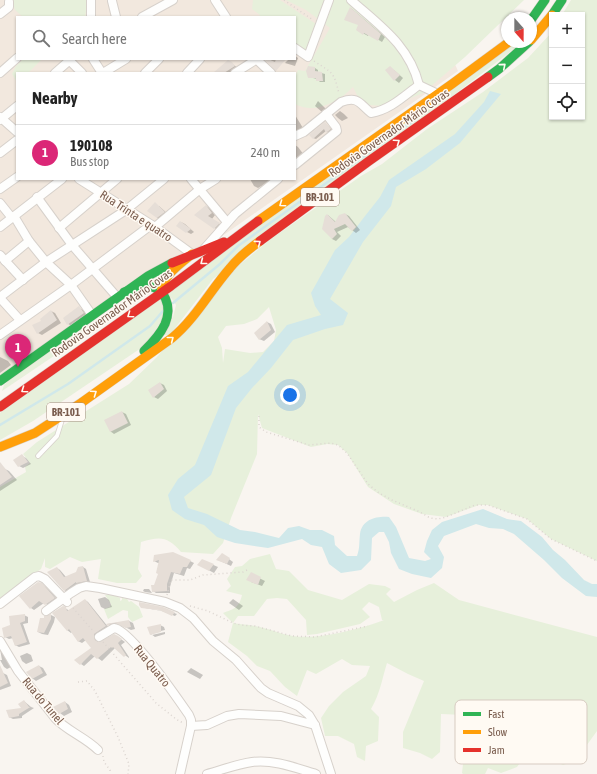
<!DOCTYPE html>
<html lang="en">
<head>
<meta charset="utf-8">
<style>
  body { margin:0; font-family:"Asap Condensed",sans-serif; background:#f6f6f6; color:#222 }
  .controls { position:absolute; right:12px; top:12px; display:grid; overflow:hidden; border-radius:0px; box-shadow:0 1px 3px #0004 }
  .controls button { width:36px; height:36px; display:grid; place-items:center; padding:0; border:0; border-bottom:1px solid #e0e0e0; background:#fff; color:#222; font:20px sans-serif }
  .compass { position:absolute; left:501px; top:12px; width:36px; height:36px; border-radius:50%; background:#fff; box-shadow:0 1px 3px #0004; rotate:159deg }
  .you { position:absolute; left:290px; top:395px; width:14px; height:14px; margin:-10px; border:3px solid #fff; border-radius:50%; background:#1a73e8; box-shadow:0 0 0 6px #1a73e833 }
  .badge { display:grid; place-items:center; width:26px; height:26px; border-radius:50%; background:#db2777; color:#fff; font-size:13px; font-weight:700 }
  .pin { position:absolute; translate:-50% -33px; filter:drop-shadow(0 1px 2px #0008) }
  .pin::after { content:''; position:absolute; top:21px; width:14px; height:12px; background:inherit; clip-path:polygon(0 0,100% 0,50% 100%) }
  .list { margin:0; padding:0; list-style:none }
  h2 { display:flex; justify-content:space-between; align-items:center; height:52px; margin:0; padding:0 16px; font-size:17px }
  h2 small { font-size:13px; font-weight:400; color:#767676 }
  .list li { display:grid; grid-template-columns:26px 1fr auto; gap:12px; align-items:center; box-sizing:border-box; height:56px; padding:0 16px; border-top:1px solid #e0e0e0 }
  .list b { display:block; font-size:15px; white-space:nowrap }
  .list p { margin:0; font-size:13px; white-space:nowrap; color:#767676 }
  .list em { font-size:13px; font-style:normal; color:#767676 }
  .icon { flex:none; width:22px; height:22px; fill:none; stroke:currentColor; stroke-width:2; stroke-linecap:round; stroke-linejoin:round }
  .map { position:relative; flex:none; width:597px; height:774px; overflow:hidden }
  .search { position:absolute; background:#fff; box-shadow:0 1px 3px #0004; left:16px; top:16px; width:280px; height:44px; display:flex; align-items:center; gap:10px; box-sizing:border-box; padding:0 14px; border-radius:0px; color:#767676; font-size:15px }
  .panel { position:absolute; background:#fff; box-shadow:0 1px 3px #0004; left:16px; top:72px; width:280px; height:108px; border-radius:0px }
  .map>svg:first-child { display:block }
  .residential { fill:#f2e8de; fill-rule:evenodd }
  .green { fill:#e7f0db; fill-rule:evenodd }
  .water { fill:#d0e8ea }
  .shadow { fill:#0003 }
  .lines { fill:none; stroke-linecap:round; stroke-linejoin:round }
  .stream { stroke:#d0e8ea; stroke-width:2.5 }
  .building { fill:#e6ded7 }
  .lane-casing { stroke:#d7d1cb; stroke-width:5.5 }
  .street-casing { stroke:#d7d1cb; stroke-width:10 }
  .fast-casing { stroke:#d9d2cb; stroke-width:10 }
  .slow-casing { stroke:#d9d2cb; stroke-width:10 }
  .jam-casing { stroke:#d9d2cb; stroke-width:10 }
  .path { stroke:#dcd5d0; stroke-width:1.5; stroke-dasharray:1 3; stroke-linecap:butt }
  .lane { stroke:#fefefd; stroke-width:4 }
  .street { stroke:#fefefd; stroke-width:8 }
  .fast { stroke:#30b455; stroke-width:9 }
  .slow { stroke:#ff9f0a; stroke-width:9 }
  .jam { stroke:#e5322d; stroke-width:9 }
  .oneway { stroke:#fffaf3 }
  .labels { text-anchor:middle; stroke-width:3; stroke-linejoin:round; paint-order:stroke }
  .shield { fill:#fffaf3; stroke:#a28b7f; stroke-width:1 }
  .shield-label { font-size:11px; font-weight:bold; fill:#7a5c4d }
  .street-label { font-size:12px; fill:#7a5c4d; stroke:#fffaf3 }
  .key { fill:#fffaf3; stroke:#d7cbc1; stroke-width:1 }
  .key-label { font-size:11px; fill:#7a5c4d }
</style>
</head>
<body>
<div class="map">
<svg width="597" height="774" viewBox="0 0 597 774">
  <rect width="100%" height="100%" fill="#f9f5f0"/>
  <path class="residential" d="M0,0H426L458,71L225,234L0,378ZM17,17H295V59H17ZM17,73H295V179H17Z"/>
  <g class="green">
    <path d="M12,0H88L85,17H23L15,10Z"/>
    <path d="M253,0H280L316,24L306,50L295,44V17H259L260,15L252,9Z"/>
    <path d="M286,0H524L465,57L423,93L408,99L384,106L369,105L357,95L353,87C339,102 314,115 295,104V76L298,70L305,71L330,28L306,10Z"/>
    <path d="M571,0H597V561L551,539L527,519L488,505H479L446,517L422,514L394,504L368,487L347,453L338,445L327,444L311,447L262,428L258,414L257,454L231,518L223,543L213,554L181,552C168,537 161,536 141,542L138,569L142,576L136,583H117L98,579L101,559L82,562L70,557L50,569L45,567V558L41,569L0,598V487L26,472L25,467L30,463L23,454L37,442L129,384L156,358L237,267L271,239L361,176L382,164L427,129L483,92L528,58L552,32V117H582V15H562ZM269,307L276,330L274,341L263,352L250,353L225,349L223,363L222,348L218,337L226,326L244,324L257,319Z"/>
    <path d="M515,42H523L213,279L169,336L162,334L173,317L176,305L167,292Z"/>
    <path d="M23,59H42L28,73H17V82L12,74L16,66Z"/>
    <path d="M160,299L165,304L161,322L144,346L33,421L0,440V413Z"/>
    <path d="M122,306V310L2,391L4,385L14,376L47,352L110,311Z"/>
    <path d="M270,554L276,569L289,571L308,590L342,600L369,584L385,586L391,589L386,594L394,602L417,590L434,583L459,600L597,637V731L584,749L569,763L563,765L553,760H522L517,767L501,773L488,768L485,774H463L462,773L466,737L472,727L465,715L441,714L440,752L432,759L420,753L403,748V732L424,681L408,674L387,663C382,679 380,694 371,709L379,717L378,741L366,746L365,761L357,757L354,744L338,736H325L321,718L329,706L343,692L366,676L370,666L352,665L342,659L316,674L307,670L297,696L285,687L270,671L257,666L247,656L228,642L233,623L223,613C234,609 239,608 242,595L226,591L231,586L227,579L235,567L242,566L250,559ZM277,598L287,599L306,620L307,635L317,634L360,624L370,617L362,609L369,602L379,607L382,620H384C360,629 319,640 293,636C280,634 268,628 255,626C247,624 241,625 233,623L238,616H254L267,599Z"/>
    <path d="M105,595H114L120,598V601L122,600V598L127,599L129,602L131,601L139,607L143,617L132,622L128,617V611L123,610L108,619L104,609L110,607L111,604Z"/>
  </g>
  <path class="water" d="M490,91L501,94L460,143L426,169L396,187L391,206L363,242L330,299L348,313L343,325L325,329L293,340L271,368L252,388L236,408L211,475L184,497L188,508L207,514L240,530L255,532L279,538L288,528L299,526L310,530H322L334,536L335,545L347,556H357C360,548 359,542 360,534C362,519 377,516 389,517L396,527L409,558L425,561L431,559L424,552L427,541L432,530L442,522L483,509L507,519L521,521L542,537L553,550L565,560L584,580L592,584H597V597L586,596L562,578L544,560L514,534L503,529L489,528L476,524L444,536L438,546L444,557L442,568L431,578L412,574L399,569L391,553L389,542L384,532H379L372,538L371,560L361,570L341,573L329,564L322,547L311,545L302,539L268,548L235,543L217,537L204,525L185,519L172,510L168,495L178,479L195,465L228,386L248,372L287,325L321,315L315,306L311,293L335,250L349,237L365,216L380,197L389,180L455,134L484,102Z"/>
  <g class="shadow">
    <path d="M351,8L385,37L382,42L369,34L368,36L357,30L359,25Z"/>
    <path d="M295,56L298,58L295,66L285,63L289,59H295Z"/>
    <path d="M266,59H283L274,66Z"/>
    <path d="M231,63L238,68L231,73H219Z"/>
    <path d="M315,68L318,70V72L325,74V82H320L317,79L309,77Z"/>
    <path d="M394,70L403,78L399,83L395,80Z"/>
    <path d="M318,101L326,109L322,112L315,106Z"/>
    <path d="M340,111L344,114L348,118L342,121L338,118L335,115Z"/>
    <path d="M295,115L303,128L295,132Z"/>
    <path d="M325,123L333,131L330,134L326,131L316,139L313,138Z"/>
    <path d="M295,145L298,147L304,155L295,163Z"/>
    <path d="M250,179H274L258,188L254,186Z"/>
    <path d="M159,206L168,214L161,220L157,218Z"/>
    <path d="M206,206L210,208L215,215L212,219L223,226L219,231L196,215Z"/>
    <path d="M345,214L349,216L360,230L356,233L348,227L337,232L341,236L336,241L332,239L328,215L336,222Z"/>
    <path d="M181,222L185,224L194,232L191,234L187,232Z"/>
    <path d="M79,308L83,310L87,315L72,326L68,324Z"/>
    <path d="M51,311L55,313L61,323L42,335L38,333Z"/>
    <path d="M267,322L271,324L275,332L264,341L259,339Z"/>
    <path d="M0,357L8,361L11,365L0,373Z"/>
    <path d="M160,383L164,385L167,391L158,399L154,397Z"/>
    <path d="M122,412L126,414L131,425L114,434L110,431Z"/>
    <path d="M22,456L26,458L31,464L23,468L19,466Z"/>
    <path d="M3,468L9,471L17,480L0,491V470Z"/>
    <path d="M222,554L233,562L231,566L218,560Z"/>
    <path d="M155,556L190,561L194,563L190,569L187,568L184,576L174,573L170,587V593H156L153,591L159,574L160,563H158L154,561Z"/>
    <path d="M202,560L218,567L214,573L199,565Z"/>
    <path d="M83,567L86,569L90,582L81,585L79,584L68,592L64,590L57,568L60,570L66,577L77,573Z"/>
    <path d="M251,574L265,581L262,586L251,582Z"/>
    <path d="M38,583L46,587L58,600L50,606L44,603L34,610L31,608Z"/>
    <path d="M144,589H149L152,593L145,592L143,591Z"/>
    <path d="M105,597L109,600L112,607L105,609L101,607L98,599Z"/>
    <path d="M233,599L243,606L239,610L229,603Z"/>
    <path d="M85,600L88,602L109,628L98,636V643L118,637L125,642L121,645L129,657V658L115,648L102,661L95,656L84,666L81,664L92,648L86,640L82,643L78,641L72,632L71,633L67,630L63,607L70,611Z"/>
    <path d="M142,607L174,613L177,614L175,616L162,611L145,608Z"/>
    <path d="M24,615L28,617V623L23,624L30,644L19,647L15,645L13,638L9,639L5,637Z"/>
    <path d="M51,615L55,617L54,622L48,635L42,634L38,632L45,617Z"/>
    <path d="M129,621L133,623L135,629L131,630L119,624L112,627L107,624Z"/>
    <path d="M160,625L164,627L165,630L152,633V635L165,632V634L155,637L151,634Z"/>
    <path d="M0,649L11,667L7,669L4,667L0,660H2Z"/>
    <path d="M27,653L31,655L33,661L26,664L22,661L20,656Z"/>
    <path d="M39,666L43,668L47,675L36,681L32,678Z"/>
    <path d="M191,668L203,675L200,679L187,672Z"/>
    <path d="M3,673L7,675L11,686L0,690V675Z"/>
    <path d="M24,701L31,707L34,708L22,716V718L13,719L9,717L23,708Z"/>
    <path d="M65,702L69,705L72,712L64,716L60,713Z"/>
  </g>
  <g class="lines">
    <g class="stream">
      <path d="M173,303L220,264L238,246L416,119"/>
      <path d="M0,425L68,384L150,326L163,311"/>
    </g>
  </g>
  <g class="building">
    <path d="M350,7L381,34L378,41L364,33L363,35L356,30L358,25L344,20Z"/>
    <path d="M264,59H268L275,62L276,59H286L276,71Z"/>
    <path d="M228,60L232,62L235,66L224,73H213Z"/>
    <path d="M308,66L315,67V71L322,72L323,81H316V78H308L306,71Z"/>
    <path d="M390,66L400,75L394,81L385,70Z"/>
    <path d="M325,122L331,129L326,133L324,129L313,139L309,135Z"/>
    <path d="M155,202L165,212L157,218L147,211Z"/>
    <path d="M206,205L212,213L208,216L220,223L214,229L194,215Z"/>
    <path d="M345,213L356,227L352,231L345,224L334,229L337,234L332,239L322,229L325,216L327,214L335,222L339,215Z"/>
    <path d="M180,221L191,229L186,233L176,226Z"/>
    <path d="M79,306L84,313L67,325L63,318Z"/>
    <path d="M51,310L57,320L37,334L32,325L41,321L40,319Z"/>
    <path d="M267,321L271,330L259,340L254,333Z"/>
    <path d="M160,382L164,389L153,398L148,390Z"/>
    <path d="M122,411L128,423L110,432L104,420Z"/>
    <path d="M22,454L28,462L18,467L13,460Z"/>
    <path d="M0,462L12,477L0,485Z"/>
    <path d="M173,552L191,560L187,567H183L180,574L171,572L167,584V591L152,592L151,585H154L158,574L156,573L159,560L153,562L154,555Z"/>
    <path d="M222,553L230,558L227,564L216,560Z"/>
    <path d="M202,559L214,564L209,571L197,565Z"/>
    <path d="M83,566L87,581L76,583V582L64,591L47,572L57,567L64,577L76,572L78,567Z"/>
    <path d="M251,572L261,577L258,585L246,580Z"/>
    <path d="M38,582L42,583L55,598L45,605L39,601L30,609L19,596Z"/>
    <path d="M85,599L106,626L94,634L95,640L99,642L114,634L118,636L122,639L118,643L126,655L124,657L113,647L112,648L111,647L97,659L91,654L80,665L74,660L91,648L83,638L78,642L69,629L67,631L52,613L63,606L66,607L67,611Z"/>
    <path d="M139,602L163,607L175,612L172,616L159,610L141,608L139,605Z"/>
    <path d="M25,614V621L20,623L27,642L15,646L11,636L4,638L2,628L10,625L9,616Z"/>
    <path d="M51,614V619L44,633L37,632L40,618H44V616Z"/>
    <path d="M129,620L131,627L126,628L114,623L107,626L106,624Z"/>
    <path d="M161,624V632L150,635L147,627Z"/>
    <path d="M0,665L8,683L0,687Z"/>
    <path d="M39,665L43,673L32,679L26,672Z"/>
    <path d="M24,700L29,707L32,706L19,714V716L9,718L6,710L21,708L18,704Z"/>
    <path d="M65,701L68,709L59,714L53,707Z"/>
  </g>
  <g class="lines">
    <g class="lane-casing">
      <path id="lane" d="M38,456L57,436L62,420"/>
    </g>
    <g class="street-casing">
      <g id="street">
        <path d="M215,0L226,17"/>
        <path d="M351,0C380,26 409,45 419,85"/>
        <path d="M112,1L116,17"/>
        <path d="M0,14L9,7V2"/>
        <path d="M91,17V0"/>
        <path d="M142,17L173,0"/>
        <path d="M295,48L308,57L329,0"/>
        <path d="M93,59L102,73"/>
        <path d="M256,59L271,73"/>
        <path d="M69,60L82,73"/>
        <path d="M0,73L17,58"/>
        <path d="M55,73L71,59"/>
        <path d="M103,73L126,59"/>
        <path d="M145,73L159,59"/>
        <path d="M187,73L200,59"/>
        <path d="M235,73L257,59"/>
        <path d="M0,117L17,132"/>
        <path d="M0,120L17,106"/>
        <path d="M295,136L304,132L341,102C358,96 359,103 371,113C390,110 404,96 419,85L438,94"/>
        <path d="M0,153L17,140"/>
        <path d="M295,165L337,131L336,127L326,114"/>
        <path d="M79,179L155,227L192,254"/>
        <path d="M191,179L227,222"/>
        <path d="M0,189L17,177"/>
        <path d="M37,197L72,245L117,297"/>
        <path d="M0,203L12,218"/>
        <path d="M14,216L29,241L46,262L71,285L92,315"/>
        <path d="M0,227L62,179"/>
        <path d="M155,227L200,189L216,179"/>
        <path d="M59,228L117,179"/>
        <path d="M204,249L235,214L278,179"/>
        <path d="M0,255L23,280"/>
        <path d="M5,261L29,241"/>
        <path d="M0,297L46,262L126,210L164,179"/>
        <path d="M0,298L20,320"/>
        <path d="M0,335L71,285L151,225"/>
        <path d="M0,604L35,577L39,576L45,579L67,602"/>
        <path d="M46,611L71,593L79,588L86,586L100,588L165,602L180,608L193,618L213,641L236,660L261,688L268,693L298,706L309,715L315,725L331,774"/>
        <path d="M99,637L114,628C130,629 178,699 189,715L191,720V726L180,774"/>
        <path d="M0,641L18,671L55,718C67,731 85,737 98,750"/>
        <path d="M191,726L207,725L227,716L239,714L281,716L315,725"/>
        <path d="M207,774C222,770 237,764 252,762C273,759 296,768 316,774"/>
      </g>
    </g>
    <g class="fast-casing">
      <g id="fast">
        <path d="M552,15L562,0"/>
        <path d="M531,20L545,0"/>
        <path d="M488,77L499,69L529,42"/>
        <path d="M124,292C131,290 138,286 145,286C166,286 172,307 165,324C160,335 152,343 144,351"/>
        <path d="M0,381L148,276L172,263"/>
      </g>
    </g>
    <g class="slow-casing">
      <g id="slow">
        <path d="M531,40L552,15"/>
        <path d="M258,221L452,84L509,42"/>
        <path d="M161,292C164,274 179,265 192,254"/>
        <path d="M0,447L35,433L81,403L172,338C195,319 210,291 230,268C238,258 249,249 260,241"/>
      </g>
    </g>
    <g class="jam-casing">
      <g id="jam">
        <path d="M260,241L369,161L488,77"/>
        <path d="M172,263L224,242"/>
        <path d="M0,407L171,286L258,221"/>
      </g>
    </g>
    <g class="path">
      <path d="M284,0L313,20"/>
      <path d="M314,61C332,73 334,71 339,94"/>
      <path d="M259,416V427L266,432L309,445L331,443L338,445L347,453L368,484L379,493L392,500L420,512L430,518L438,519L446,517L475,505H488L527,519L551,539L597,561"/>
      <path d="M167,595L171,580H190L203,575L243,572L249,569"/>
      <path d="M190,606L208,611L233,623L241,625L255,626L292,636L315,637L368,626"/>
      <path d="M73,608L94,632"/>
      <path d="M103,642L156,703L176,719L183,723"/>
      <path d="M78,682L87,681L95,691L118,737L129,764L128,774"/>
      <path d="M103,756L104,762L110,770V774"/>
    </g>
    <use href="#lane" class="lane"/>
    <use href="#street" class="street"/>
    <use href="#fast" class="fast"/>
    <use href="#slow" class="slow"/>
    <use href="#jam" class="jam"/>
  </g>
  <defs><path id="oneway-chevron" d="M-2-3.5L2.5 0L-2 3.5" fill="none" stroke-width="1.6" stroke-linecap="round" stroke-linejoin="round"/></defs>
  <g class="oneway">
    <use href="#oneway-chevron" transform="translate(503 66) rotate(-40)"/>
    <use href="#oneway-chevron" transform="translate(397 142) rotate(-35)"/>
    <use href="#oneway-chevron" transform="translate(282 204) rotate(145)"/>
    <use href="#oneway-chevron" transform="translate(258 243) rotate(-37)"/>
    <use href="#oneway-chevron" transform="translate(203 262) rotate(142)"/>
    <use href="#oneway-chevron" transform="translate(130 315) rotate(145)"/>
    <use href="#oneway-chevron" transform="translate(171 339) rotate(-38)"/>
    <use href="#oneway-chevron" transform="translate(24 390) rotate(145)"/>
    <use href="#oneway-chevron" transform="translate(94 393) rotate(-35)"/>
  </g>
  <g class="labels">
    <g class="shield">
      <rect x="301" y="188" width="38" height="18" rx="3"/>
      <rect x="47" y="403" width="38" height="18" rx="3"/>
    </g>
    <g class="shield-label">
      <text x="320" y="201">BR-101</text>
      <text x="66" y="416">BR-101</text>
    </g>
    <g class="street-label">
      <text transform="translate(389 133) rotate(-35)" y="4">Rodovia Governador Mário Covas</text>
      <text transform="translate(136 216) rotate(33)" y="4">Rua Trinta e quatro</text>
      <text transform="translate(112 313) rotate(-35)" y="4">Rodovia Governador Mário Covas</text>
      <text transform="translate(152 666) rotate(51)" y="4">Rua Quatro</text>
      <text transform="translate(43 701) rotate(50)" y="4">Rua do Tunel</text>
    </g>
  </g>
  <rect x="455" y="700" width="132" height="64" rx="6" class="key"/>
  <rect x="463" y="712" width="18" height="4" fill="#30b455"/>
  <rect x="463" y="730" width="18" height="4" fill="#ff9f0a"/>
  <rect x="463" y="748" width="18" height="4" fill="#e5322d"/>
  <g class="key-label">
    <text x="488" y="718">Fast</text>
    <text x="488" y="736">Slow</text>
    <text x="488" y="754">Jam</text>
  </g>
</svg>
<div class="controls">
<button>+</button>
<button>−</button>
<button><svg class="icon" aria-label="locate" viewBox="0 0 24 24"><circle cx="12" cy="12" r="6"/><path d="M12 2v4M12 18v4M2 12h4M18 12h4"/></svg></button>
</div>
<svg class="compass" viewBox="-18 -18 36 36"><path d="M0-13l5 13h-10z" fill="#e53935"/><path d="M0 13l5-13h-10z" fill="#767676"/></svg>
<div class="you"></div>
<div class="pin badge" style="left:18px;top:367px">1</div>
<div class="search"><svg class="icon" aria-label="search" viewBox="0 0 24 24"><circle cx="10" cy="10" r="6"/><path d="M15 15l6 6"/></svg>Search here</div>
<section class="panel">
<h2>Nearby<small></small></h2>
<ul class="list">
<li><span class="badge">1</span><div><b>190108</b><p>Bus stop</p></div><em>240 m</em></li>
</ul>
</section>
</div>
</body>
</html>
